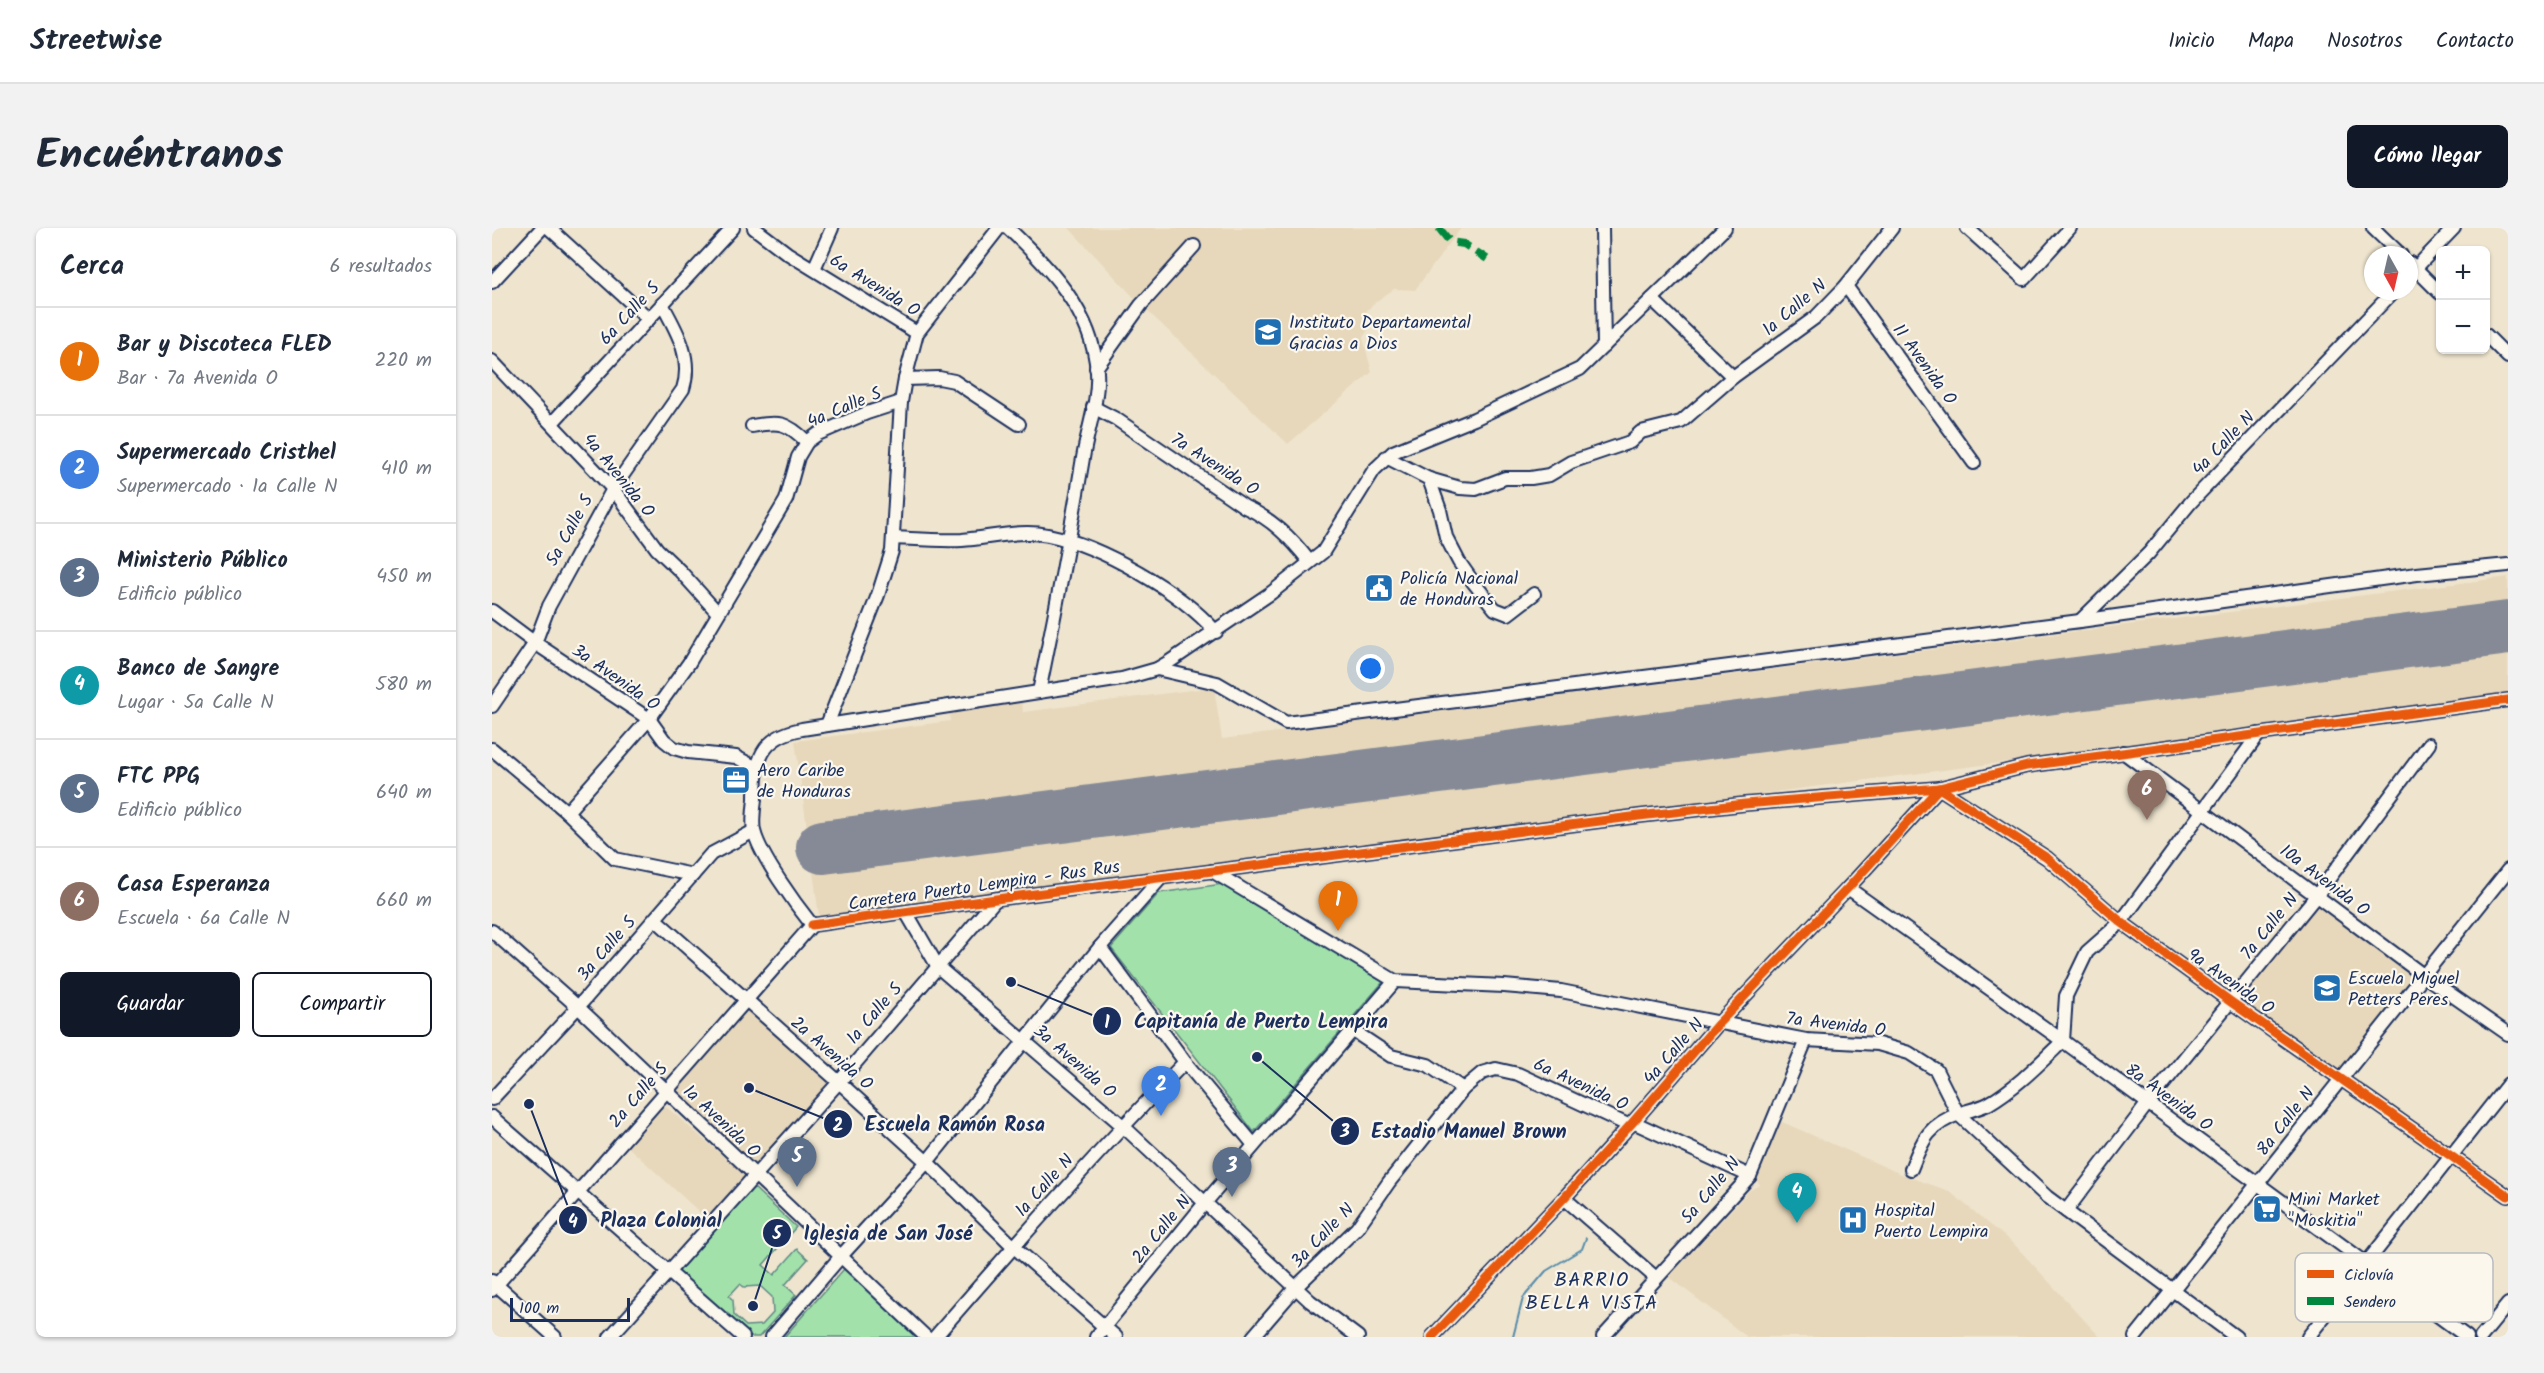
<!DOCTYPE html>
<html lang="es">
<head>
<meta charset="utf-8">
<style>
  body { margin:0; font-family:Kalam,sans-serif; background:#f2f2f3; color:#1f2937 }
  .controls { position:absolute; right:18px; top:18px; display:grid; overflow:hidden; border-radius:9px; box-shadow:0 2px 4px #0004 }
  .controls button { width:54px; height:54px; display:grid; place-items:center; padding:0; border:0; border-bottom:2px solid #e0e1e3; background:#fff; color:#1f2937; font:30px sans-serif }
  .compass { position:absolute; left:1872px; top:18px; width:54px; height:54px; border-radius:50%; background:#fff; box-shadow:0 2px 4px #0004; rotate:172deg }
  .scale { position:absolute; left:18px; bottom:15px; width:120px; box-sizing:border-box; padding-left:6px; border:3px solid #1b2f5e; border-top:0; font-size:16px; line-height:21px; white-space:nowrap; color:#1b2f5e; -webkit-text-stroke:4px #fbf7ec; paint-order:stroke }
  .you { position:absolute; left:879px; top:441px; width:21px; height:21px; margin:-15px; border:4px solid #fff; border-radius:50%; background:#1a73e8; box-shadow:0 0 0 9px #1a73e833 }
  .badge { display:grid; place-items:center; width:39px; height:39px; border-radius:50%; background:#111827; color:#fff; font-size:20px; font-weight:700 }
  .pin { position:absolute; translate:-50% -50px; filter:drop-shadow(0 2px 3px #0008) }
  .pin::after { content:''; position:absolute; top:32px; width:21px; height:18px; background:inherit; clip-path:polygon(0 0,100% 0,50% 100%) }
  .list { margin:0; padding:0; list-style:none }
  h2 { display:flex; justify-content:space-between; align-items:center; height:78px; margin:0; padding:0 24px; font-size:26px }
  h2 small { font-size:20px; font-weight:400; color:#747a83 }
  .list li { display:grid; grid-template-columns:39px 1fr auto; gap:18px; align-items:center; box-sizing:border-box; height:108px; padding:0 24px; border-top:2px solid #e0e1e3 }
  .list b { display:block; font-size:22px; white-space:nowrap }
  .list p { margin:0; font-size:20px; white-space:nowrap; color:#747a83 }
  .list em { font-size:20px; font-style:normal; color:#747a83 }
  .actions { display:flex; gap:12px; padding:18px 24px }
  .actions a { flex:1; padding:14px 0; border:2px solid #111827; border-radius:9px; text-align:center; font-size:21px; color:#111827 }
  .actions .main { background:#111827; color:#fff }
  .map { position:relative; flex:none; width:2016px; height:1109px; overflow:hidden; border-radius:9px }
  header { display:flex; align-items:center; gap:36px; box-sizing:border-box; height:84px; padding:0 30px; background:#fff; border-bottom:2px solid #e0e1e3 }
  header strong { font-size:28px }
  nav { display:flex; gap:33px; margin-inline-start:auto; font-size:21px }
  .intro { display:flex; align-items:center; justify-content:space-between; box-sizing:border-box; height:144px; padding:0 36px }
  h1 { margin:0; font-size:42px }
  .button { padding:15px 27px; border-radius:9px; background:#111827; color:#fff; font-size:21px; font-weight:700 }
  main { display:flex; gap:36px; padding:0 36px }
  aside { flex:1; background:#fff; border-radius:9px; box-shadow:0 2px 4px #0004 }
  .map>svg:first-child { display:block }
  .built { fill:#e7d8bb }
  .green { fill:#a2e2aa; stroke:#5e8884; stroke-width:1.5; fill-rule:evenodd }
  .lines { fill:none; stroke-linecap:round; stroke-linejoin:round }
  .stream { stroke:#568aaa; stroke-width:2 }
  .runway { stroke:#858a96; stroke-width:54 }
  .minor-casing { stroke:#1b2f5e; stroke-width:16 }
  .minor { stroke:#fbf7ec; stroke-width:12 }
  .quiet { stroke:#00873e; stroke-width:8; stroke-dasharray:15 8; stroke-linecap:butt }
  .cycleway-casing { stroke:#fbf7ec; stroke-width:13 }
  .cycleway { stroke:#e8590c; stroke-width:9 }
  .labels { text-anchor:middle; stroke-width:4.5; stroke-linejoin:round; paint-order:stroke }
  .street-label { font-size:18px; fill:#1b2f5e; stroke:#fbf7ec }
  .poi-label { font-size:18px; fill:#1b2f5e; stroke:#fbf7ec; text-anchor:start }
  .neighbourhood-label { font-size:20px; letter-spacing:1.5px; fill:#1b2f5e; stroke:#fbf7ec }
  .key { fill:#fbf7ec; stroke:#b8bbc1; stroke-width:1.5 }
  .key-label { font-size:16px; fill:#1b2f5e }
  .leader { fill:none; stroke:#1b2f5e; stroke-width:2 }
  .callout-dot { fill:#1b2f5e; stroke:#fbf7ec; stroke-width:2 }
  .mark-label { font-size:18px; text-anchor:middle; font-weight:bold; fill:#fff }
  .callout-label { font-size:20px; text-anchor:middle; font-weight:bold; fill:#1b2f5e; stroke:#fbf7ec; stroke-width:4.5; stroke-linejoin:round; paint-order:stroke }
</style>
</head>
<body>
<header>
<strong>Streetwise</strong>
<nav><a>Inicio</a><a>Mapa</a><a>Nosotros</a><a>Contacto</a></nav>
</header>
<div class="intro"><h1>Encuéntranos</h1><a class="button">Cómo llegar</a></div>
<main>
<aside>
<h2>Cerca<small>6 resultados</small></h2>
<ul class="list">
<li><span class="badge" style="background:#e8710a">1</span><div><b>Bar y Discoteca FLED</b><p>Bar · 7a Avenida O</p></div><em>220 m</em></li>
<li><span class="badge" style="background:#3f7fe0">2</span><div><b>Supermercado Cristhel</b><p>Supermercado · 1a Calle N</p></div><em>410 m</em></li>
<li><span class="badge" style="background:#5c6f8a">3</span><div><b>Ministerio Público</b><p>Edificio público</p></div><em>450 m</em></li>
<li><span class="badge" style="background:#0f9aa8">4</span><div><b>Banco de Sangre</b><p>Lugar · 5a Calle N</p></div><em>580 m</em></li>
<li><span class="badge" style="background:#5c6f8a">5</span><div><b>FTC PPG</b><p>Edificio público</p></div><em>640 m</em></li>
<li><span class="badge" style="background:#8d6e63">6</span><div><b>Casa Esperanza</b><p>Escuela · 6a Calle N</p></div><em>660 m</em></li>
</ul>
<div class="actions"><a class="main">Guardar</a><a>Compartir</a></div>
</aside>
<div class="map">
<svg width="2016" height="1109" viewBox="0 0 2016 1109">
  <rect width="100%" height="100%" fill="#efe5cf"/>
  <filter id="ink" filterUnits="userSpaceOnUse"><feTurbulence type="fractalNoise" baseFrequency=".0167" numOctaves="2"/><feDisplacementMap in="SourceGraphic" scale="12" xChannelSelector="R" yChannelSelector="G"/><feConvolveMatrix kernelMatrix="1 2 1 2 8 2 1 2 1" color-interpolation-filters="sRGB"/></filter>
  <g filter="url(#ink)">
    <g class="built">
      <path d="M577,0H969L923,62L902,61L882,75L872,86L878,98L871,110L880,144L796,216L649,77Z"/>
      <path d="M2016,349V469L327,688L303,513L458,493L457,484L530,474L531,484L722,459L730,511Z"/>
      <path d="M1825,676L1923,747L1850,841L1748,774Z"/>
      <path d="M254,779L335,853V856L264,941L179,864Z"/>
      <path d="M171,876L255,949L215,991L135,918Z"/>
      <path d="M1288,893L1407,945L1457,963L1523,1017L1608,1109H1255L1177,1049L1258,962L1268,957L1264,951Z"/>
    </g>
    <g class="green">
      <path d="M731,656L891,754L762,904L619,720L667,665Z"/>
      <path d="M260,958L304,999L271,1037L282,1047L305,1021L316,1031L293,1057L304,1067L267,1109H259L186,1044ZM248,1056L252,1059L268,1058L280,1069L281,1085L270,1097L254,1098L242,1087L241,1072L237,1068Z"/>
      <path d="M352,1041L429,1109H292Z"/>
    </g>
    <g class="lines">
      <path class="stream" d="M1021,1109L1031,1070L1054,1043L1090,1021L1094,1010"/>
      <path class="runway" d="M331,619L2016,400"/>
      <g class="minor-casing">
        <g id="minor">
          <path d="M57,0L157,91"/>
          <path d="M262,0L295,25L425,105"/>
          <path d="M516,0C557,39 601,84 605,144C607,172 595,203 591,230C578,308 563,386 547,464"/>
          <path d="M1110,0L1112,118"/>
          <path d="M1475,0L1532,51L1578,0"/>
          <path d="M1881,0L1909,27"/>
          <path d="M1918,35L1948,65"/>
          <path d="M322,41L340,0"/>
          <path d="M1917,47L1962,0"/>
          <path d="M0,54L50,0"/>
          <path d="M1354,58L1482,235"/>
          <path d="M1160,71L1241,149"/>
          <path d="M1994,107L2016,129"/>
          <path d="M0,133L121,261L165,321L188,343L226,385"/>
          <path d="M604,140L649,77L702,18"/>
          <path d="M413,151L447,150L462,153L527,196"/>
          <path d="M601,179L624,191L753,279C780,291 799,310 817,333"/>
          <path d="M60,195L241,0"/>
          <path d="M260,198C287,193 295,194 315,214"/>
          <path d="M894,229L937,251L948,282L954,309L967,334L981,354L1003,381L1016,386L1042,366"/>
          <path d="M937,251L968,260L984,261L1013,250H1039L1057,247L1079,234L1138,214L1149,204L1189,194L1241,149L1324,89L1353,59L1400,0"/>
          <path d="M401,310C424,311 447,313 470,312C498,310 529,301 556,307C610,318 688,363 724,404"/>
          <path d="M0,383L43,415L157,491L172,512L182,520L196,524L244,529L265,540"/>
          <path d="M1588,393L1657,325L1699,274L1902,63"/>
          <path d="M665,441L725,455L794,495L1588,393L1925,346L2016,337"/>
          <path d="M0,478L43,415L57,378L121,261L191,161C201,130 185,103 170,76"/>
          <path d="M335,497L386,367L400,323L409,174L413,151L425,105L507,0"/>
          <path d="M0,521L75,584L123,631L201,647"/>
          <path d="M1631,524L1931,747L2016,806"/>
          <path d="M75,584L157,491L197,435L294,272L306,229L315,214L326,206L375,185L409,174"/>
          <path d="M720,643L903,753L1012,758L1069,763L1314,812L1386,816L1417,825L1444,842L1466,886L1555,969L1744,1109"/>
          <path d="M1356,660L1571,813L1975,1109"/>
          <path d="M414,684L446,739L631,898L818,1073L866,1109"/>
          <path d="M163,691L347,854L435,934L521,1018L624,1109"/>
          <path d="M320,697L504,671L1147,588L1253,576L1447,560L1535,538L2016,472"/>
          <path d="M320,697C304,677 268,628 262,603C260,594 262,581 263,571C263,533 268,509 310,501L630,451L665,441L677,434L779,365L831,324L882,242L901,224L982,191L1088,141L1233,0"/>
          <path d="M0,703L86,779L434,1109"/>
          <path d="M608,719L693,834L762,917"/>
          <path d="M860,802L899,828L936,837L971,861"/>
          <path d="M0,871L86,779L219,626L262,603"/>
          <path d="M0,889L251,1109"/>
          <path d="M1141,894L1258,948"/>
          <path d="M1419,941C1431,911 1436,897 1469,885C1478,882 1488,880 1496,876C1525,859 1547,836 1571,813L1574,768L1595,724L1629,694L1767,506"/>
          <path d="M1072,970L1164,1050"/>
          <path d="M1574,983L1656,875L1824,668L1937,516"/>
          <path d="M0,1053L63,1109"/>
          <path d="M0,1062L320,697"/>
          <path d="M118,1109L347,854L504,671"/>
          <path d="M280,1109L350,1027L435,934L608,719L669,650"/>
          <path d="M443,1109C524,1015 606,923 693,834"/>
          <path d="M604,1109L712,976L903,753"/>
          <path d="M761,1109L805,1058L865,1000L897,954L971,861L990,845L1004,841L1026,846L1138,898"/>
          <path d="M940,1109L1072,970L1141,894L1226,796L1356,660L1447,560L1555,630L1629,694L1739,774L2016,968"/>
          <path d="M1111,1109L1258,948L1314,812"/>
          <path d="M1643,1109L2016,642"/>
          <path d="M1816,1109L2016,856"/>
          <path d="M1989,1109L2016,1076"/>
        </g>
      </g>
      <use href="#minor" class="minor"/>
      <path class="quiet" d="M947,0L958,14L972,16L995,31"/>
      <g class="cycleway-casing">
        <g id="cycleway">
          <path d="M320,697L504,671L1147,588L1253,576L1447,560L1535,538L2016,472"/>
          <path d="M940,1109L1072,970L1141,894L1226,796L1356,660L1447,560L1555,630L1629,694L1739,774L2016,968"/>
        </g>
      </g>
      <use href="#cycleway" class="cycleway"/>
    </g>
  </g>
  <defs>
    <g id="school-square" transform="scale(1.5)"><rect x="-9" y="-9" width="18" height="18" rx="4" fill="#1f6fb2" stroke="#fbf7ec"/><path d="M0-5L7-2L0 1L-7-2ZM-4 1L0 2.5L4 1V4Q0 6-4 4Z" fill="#fff"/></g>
    <g id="civic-square" transform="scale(1.5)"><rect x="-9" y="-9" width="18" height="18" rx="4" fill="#1f6fb2" stroke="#fbf7ec"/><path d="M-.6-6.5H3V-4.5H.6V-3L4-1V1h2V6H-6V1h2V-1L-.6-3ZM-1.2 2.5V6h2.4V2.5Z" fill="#fff"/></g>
    <g id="office-square" transform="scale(1.5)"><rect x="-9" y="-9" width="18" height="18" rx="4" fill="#1f6fb2" stroke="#fbf7ec"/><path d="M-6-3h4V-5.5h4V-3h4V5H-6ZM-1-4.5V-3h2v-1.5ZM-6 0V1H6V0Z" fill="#fff"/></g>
    <g id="supermarket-square" transform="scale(1.5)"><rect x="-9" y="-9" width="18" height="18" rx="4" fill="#1f6fb2" stroke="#fbf7ec"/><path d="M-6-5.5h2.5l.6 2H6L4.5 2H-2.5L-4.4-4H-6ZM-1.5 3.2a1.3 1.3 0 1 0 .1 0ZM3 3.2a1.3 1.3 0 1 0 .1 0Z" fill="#fff"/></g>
    <g id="hospital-square" transform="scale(1.5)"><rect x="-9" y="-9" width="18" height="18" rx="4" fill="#1f6fb2" stroke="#fbf7ec"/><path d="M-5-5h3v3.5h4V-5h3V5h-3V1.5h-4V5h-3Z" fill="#fff"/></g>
  </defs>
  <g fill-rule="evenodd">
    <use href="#school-square" x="776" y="104"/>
    <use href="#civic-square" x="887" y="360"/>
    <use href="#office-square" x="244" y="552"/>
    <use href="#school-square" x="1835" y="760"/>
    <use href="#supermarket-square" x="1775" y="981"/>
    <use href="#hospital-square" x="1361" y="992"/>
  </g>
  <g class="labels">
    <g class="street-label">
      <text transform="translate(383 57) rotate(32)" y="6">6a Avenida O</text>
      <text transform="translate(1302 79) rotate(-40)" y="6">1a Calle N</text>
      <text transform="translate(137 85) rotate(-47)" y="6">6a Calle S</text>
      <text transform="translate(1433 136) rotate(54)" y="6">11 Avenida O</text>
      <text transform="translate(352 179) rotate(-23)" y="6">4a Calle S</text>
      <text transform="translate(1731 215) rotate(-46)" y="6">4a Calle N</text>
      <text transform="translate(723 236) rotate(33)" y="6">7a Avenida O</text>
      <text transform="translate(127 247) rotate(51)" y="6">4a Avenida O</text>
      <text transform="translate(77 302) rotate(-61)" y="6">5a Calle S</text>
      <text transform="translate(124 449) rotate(35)" y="6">3a Avenida O</text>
      <text transform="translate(1833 652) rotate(37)" y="6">10a Avenida O</text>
      <text transform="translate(492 657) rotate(-8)" y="6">Carretera Puerto Lempira - Rus Rus</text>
      <text transform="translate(1777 698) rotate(-51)" y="6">7a Calle N</text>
      <text transform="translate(114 720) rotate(-49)" y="6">3a Calle S</text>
      <text transform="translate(1739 753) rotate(35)" y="6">9a Avenida O</text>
      <text transform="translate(382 785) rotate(-49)" y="6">1a Calle S</text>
      <text transform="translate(1344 796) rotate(7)" y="6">7a Avenida O</text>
      <text transform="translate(1181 823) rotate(-49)" y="6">4a Calle N</text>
      <text transform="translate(340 825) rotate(41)" y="6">2a Avenida O</text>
      <text transform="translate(583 833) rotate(41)" y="6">3a Avenida O</text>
      <text transform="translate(1089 856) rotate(25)" y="6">6a Avenida O</text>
      <text transform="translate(146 867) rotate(-49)" y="6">2a Calle S</text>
      <text transform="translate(1677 869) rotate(36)" y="6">8a Avenida O</text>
      <text transform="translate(230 893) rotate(43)" y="6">1a Avenida O</text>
      <text transform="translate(1793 893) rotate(-52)" y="6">8a Calle N</text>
      <text transform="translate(552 957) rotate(-48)" y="6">1a Calle N</text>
      <text transform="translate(1218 962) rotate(-50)" y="6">5a Calle N</text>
      <text transform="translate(669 1001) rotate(-51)" y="6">2a Calle N</text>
      <text transform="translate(830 1007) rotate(-46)" y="6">3a Calle N</text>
    </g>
    <g class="poi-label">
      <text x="797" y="100">Instituto Departamental<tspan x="797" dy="21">Gracias a Dios</tspan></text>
      <text x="908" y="356">Policía Nacional<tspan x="908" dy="21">de Honduras</tspan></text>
      <text x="265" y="548">Aero Caribe<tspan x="265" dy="21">de Honduras</tspan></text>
      <text x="1856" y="756">Escuela Miguel<tspan x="1856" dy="21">Petters Peres</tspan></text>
      <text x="1796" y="977">Mini Market<tspan x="1796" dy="21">"Moskitia"</tspan></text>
      <text x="1382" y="988">Hospital<tspan x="1382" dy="21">Puerto Lempira</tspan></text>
    </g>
    <g class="neighbourhood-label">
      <text x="1100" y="1058">BARRIO<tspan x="1100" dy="23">BELLA VISTA</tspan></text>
    </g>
  </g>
  <rect x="1803" y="1025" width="198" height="69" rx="9" class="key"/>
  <rect x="1815" y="1042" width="27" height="8" fill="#e8590c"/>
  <rect x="1815" y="1069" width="27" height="8" fill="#00873e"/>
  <g class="key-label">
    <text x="1852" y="1052">Ciclovía</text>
    <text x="1852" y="1079">Sendero</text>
  </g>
  <path class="leader" d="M519 754L615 793M257 860L346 896M765 829L853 903M37 876L81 992M261 1078L285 1005"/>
  <g class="callout-dot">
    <circle cx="519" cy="754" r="6"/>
    <circle cx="257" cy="860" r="6"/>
    <circle cx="765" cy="829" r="6"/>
    <circle cx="37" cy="876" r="6"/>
    <circle cx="261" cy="1078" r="6"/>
    <circle cx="615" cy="793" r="15"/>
    <circle cx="346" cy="896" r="15"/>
    <circle cx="853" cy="903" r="15"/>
    <circle cx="81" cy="992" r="15"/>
    <circle cx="285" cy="1005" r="15"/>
  </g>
  <g class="mark-label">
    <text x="615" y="800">1</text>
    <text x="346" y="903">2</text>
    <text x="853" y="909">3</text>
    <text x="81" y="999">4</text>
    <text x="285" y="1011">5</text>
  </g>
  <g class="callout-label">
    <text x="769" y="800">Capitanía de Puerto Lempira</text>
    <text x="463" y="903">Escuela Ramón Rosa</text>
    <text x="977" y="910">Estadio Manuel Brown</text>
    <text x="169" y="999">Plaza Colonial</text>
    <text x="396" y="1012">Iglesia de San José</text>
  </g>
</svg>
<div class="controls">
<button>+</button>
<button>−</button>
</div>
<svg class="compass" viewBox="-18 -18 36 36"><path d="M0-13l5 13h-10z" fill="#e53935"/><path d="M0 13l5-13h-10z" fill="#747a83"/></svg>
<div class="scale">100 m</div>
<div class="you"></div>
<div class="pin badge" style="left:846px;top:703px;background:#e8710a">1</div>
<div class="pin badge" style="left:669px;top:888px;background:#3f7fe0">2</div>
<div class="pin badge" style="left:740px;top:969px;background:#5c6f8a">3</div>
<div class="pin badge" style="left:1305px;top:995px;background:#0f9aa8">4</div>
<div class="pin badge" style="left:305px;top:959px;background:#5c6f8a">5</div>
<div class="pin badge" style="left:1655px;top:592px;background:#8d6e63">6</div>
</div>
</main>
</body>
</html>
